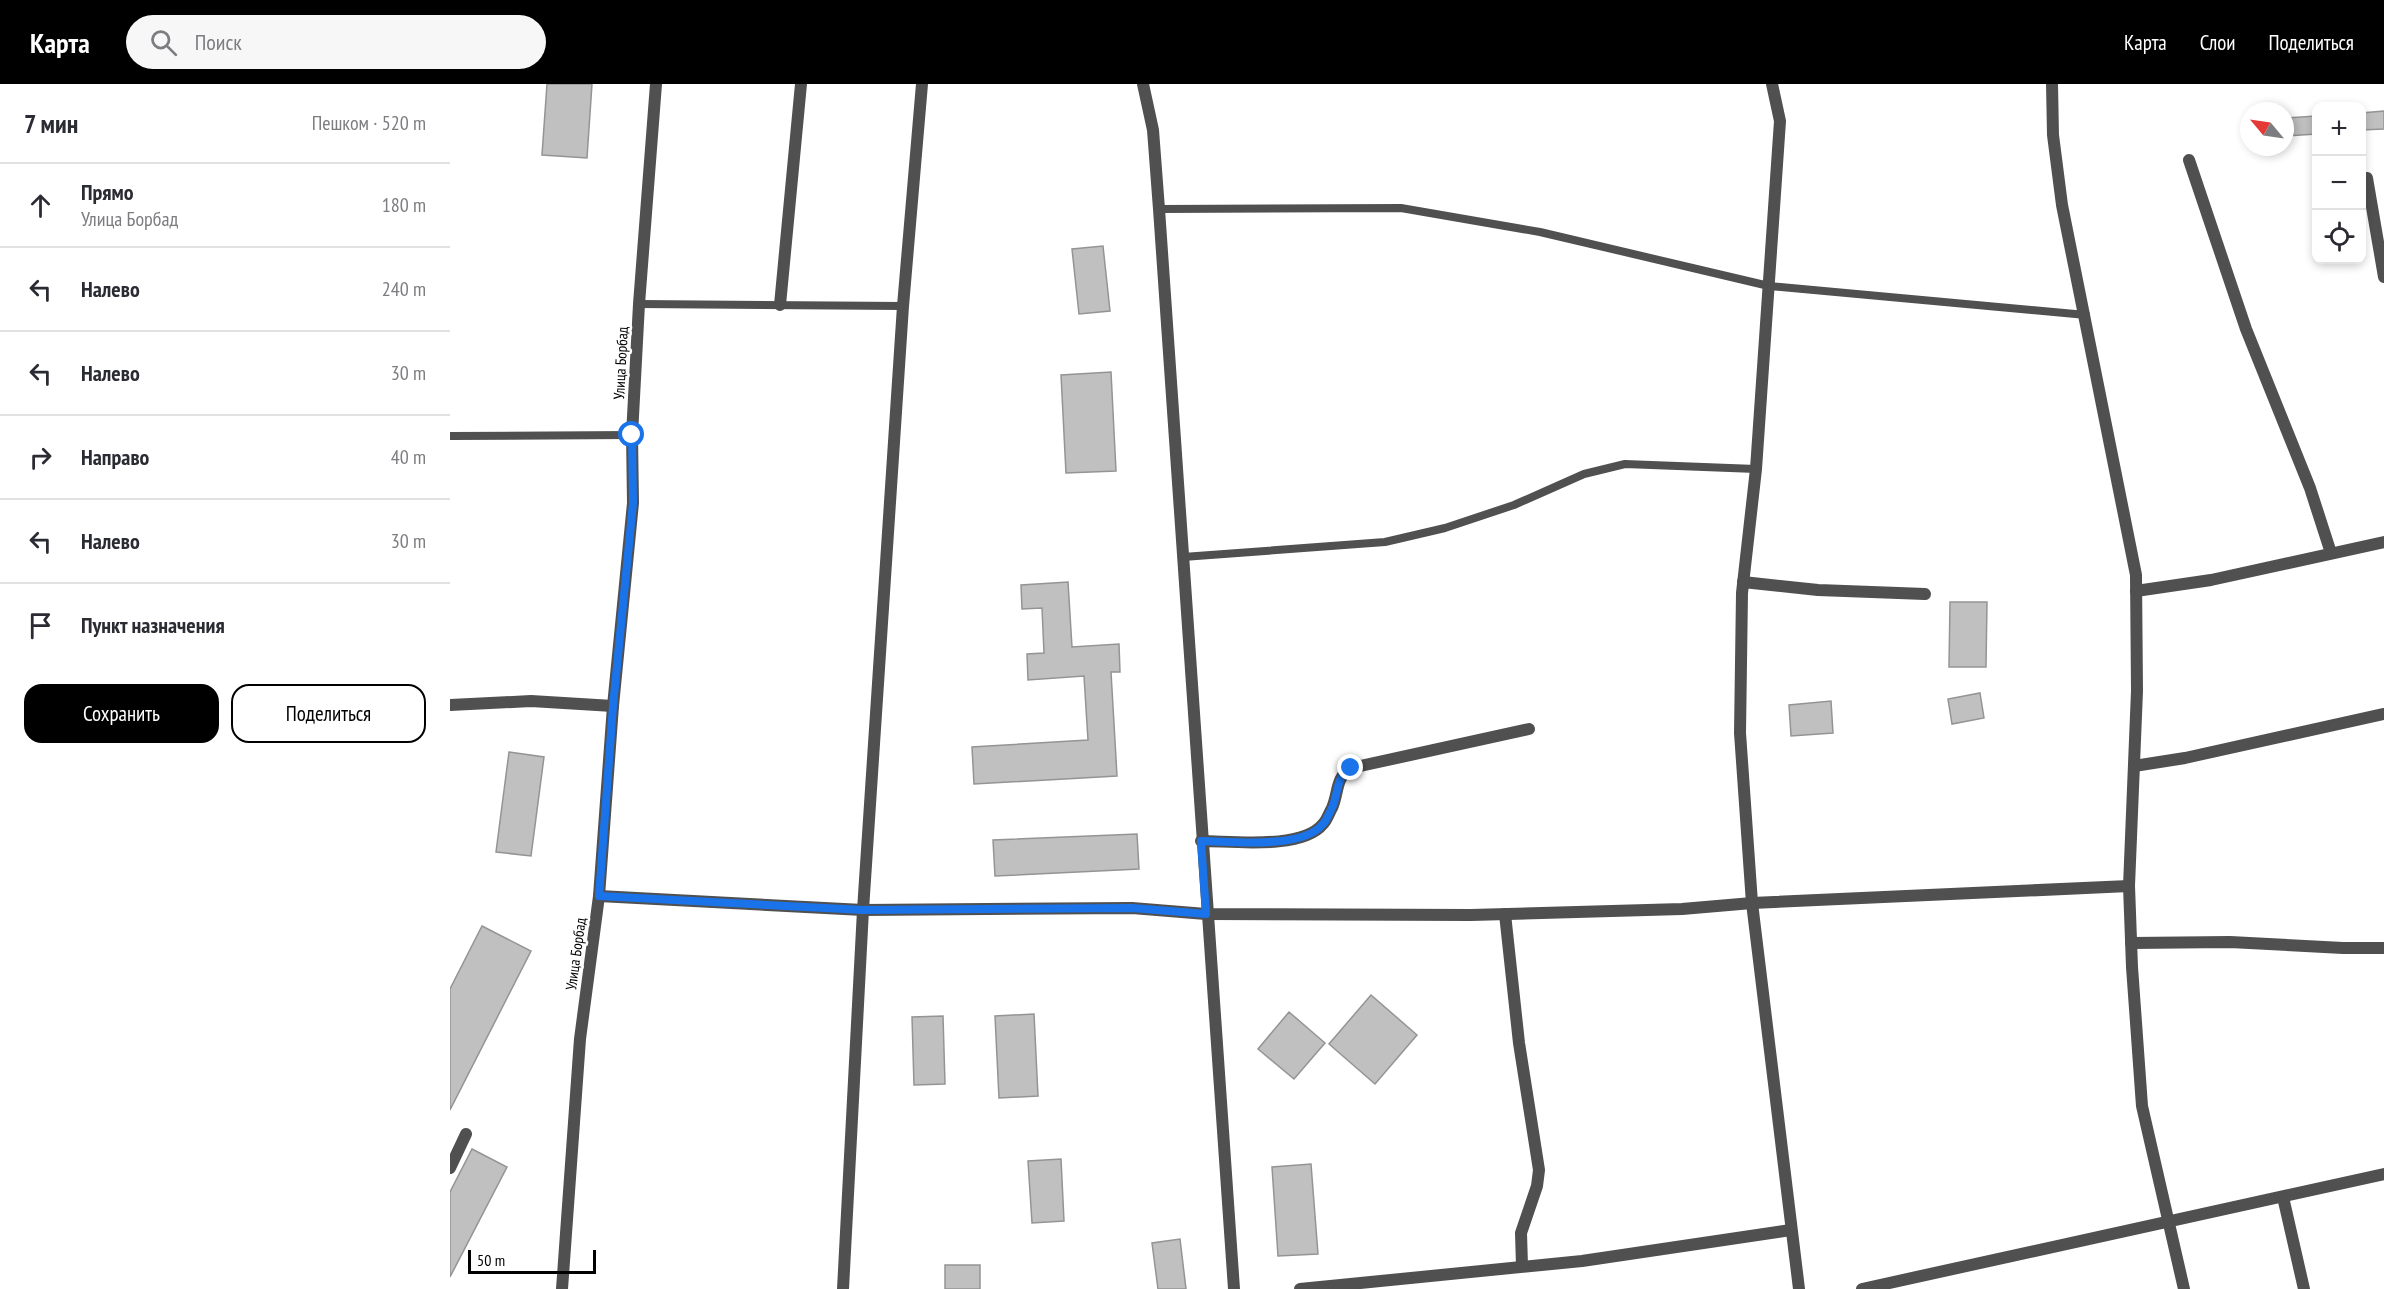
<!DOCTYPE html>
<html lang="ru">
<head>
<meta charset="utf-8">
<style>
  body { margin:0; font-family:"PT Sans Narrow",sans-serif; background:#f7f7f7; color:#2b2b33 }
  .controls { position:absolute; right:18px; top:18px; display:grid; overflow:hidden; border-radius:12px; box-shadow:0 3px 9px #0003 }
  .controls button { width:54px; height:54px; display:grid; place-items:center; padding:0; border:0; border-bottom:2px solid #e1e1e2; background:#fff; color:#2b2b33; font:30px sans-serif }
  .compass { position:absolute; left:1790px; top:18px; width:54px; height:54px; border-radius:50%; background:#fff; box-shadow:0 3px 9px #0003; rotate:299deg }
  .scale { position:absolute; left:18px; bottom:15px; width:128px; box-sizing:border-box; padding-left:6px; border:3px solid #000; border-top:0; font-size:16px; line-height:21px; white-space:nowrap; color:#000; -webkit-text-stroke:4px #fff; paint-order:stroke }
  .stop { position:absolute; width:18px; height:18px; margin:-14px; border:4px solid #1a73e8; border-radius:50%; background:#fff }
  .stop.end { background:#1a73e8; border-color:#fff; box-shadow:0 2px 6px #0008 }
  .list { margin:0; padding:0; list-style:none }
  h2 { display:flex; justify-content:space-between; align-items:center; height:78px; margin:0; padding:0 24px; font-size:26px }
  h2 small { font-size:20px; font-weight:400; color:#7c7c81 }
  .list li { display:grid; grid-template-columns:39px 1fr auto; gap:18px; align-items:center; box-sizing:border-box; height:84px; padding:0 24px; border-top:2px solid #e1e1e2 }
  .list b { display:block; font-size:22px; white-space:nowrap }
  .list p { margin:0; font-size:20px; white-space:nowrap; color:#7c7c81 }
  .list em { font-size:20px; font-style:normal; color:#7c7c81 }
  .actions { display:flex; gap:12px; padding:18px 24px }
  .actions a { flex:1; padding:14px 0; border:2px solid #000; border-radius:18px; text-align:center; font-size:21px; color:#000 }
  .actions .main { background:#000; color:#fff }
  .icon { flex:none; width:33px; height:33px; fill:none; stroke:currentColor; stroke-width:2; stroke-linecap:round; stroke-linejoin:round }
  .map { position:relative; flex:none; width:1934px; height:1205px; overflow:hidden }
  header { display:flex; align-items:center; gap:36px; box-sizing:border-box; height:84px; padding:0 30px; background:#000; color:#fff }
  header strong { font-size:28px }
  nav { display:flex; gap:33px; margin-inline-start:auto; font-size:21px }
  .search { width:420px; height:54px; background:#f7f7f7; display:flex; align-items:center; gap:15px; box-sizing:border-box; padding:0 21px; border-radius:33px; color:#7c7c81; font-size:22px }
  main { display:flex }
  aside { flex:1; background:#fff }
  .map>svg:first-child { display:block }
  .building { fill:#c0c0c0; stroke:#949494; stroke-width:1.5 }
  .lines { fill:none; stroke-linecap:round; stroke-linejoin:round }
  .service { stroke:#505050; stroke-width:8 }
  .minor { stroke:#505050; stroke-width:12 }
  .tertiary { stroke:#505050; stroke-width:12 }
  .route { stroke:#1a73e8; stroke-width:8 }
  .labels { text-anchor:middle; stroke-width:5; stroke-linejoin:round; paint-order:stroke }
  .street-label { font-size:15px; fill:#000; stroke:#fff }
</style>
</head>
<body>
<header>
<strong>Карта</strong>
<div class="search"><svg class="icon" aria-label="search" viewBox="0 0 24 24"><circle cx="10" cy="10" r="6"/><path d="M15 15l6 6"/></svg>Поиск</div>
<nav><a>Карта</a><a>Слои</a><a>Поделиться</a></nav>
</header>
<main>
<aside>
<h2>7 мин<small>Пешком · 520 m</small></h2>
<ul class="list">
<li><svg class="icon" aria-label="ahead" viewBox="0 0 24 24"><path d="M12 20V5M6 11l6-6 6 6"/></svg><div><b>Прямо</b><p>Улица Борбад</p></div><em>180 m</em></li>
<li><svg class="icon" aria-label="left" viewBox="0 0 24 24"><path d="M17 20v-9H6M10 6l-5 5 5 5"/></svg><div><b>Налево</b></div><em>240 m</em></li>
<li><svg class="icon" aria-label="left" viewBox="0 0 24 24"><path d="M17 20v-9H6M10 6l-5 5 5 5"/></svg><div><b>Налево</b></div><em>30 m</em></li>
<li><svg class="icon" aria-label="right" viewBox="0 0 24 24"><path d="M7 20v-9h11M14 6l5 5-5 5"/></svg><div><b>Направо</b></div><em>40 m</em></li>
<li><svg class="icon" aria-label="left" viewBox="0 0 24 24"><path d="M17 20v-9H6M10 6l-5 5 5 5"/></svg><div><b>Налево</b></div><em>30 m</em></li>
<li><svg class="icon" aria-label="arrive" viewBox="0 0 24 24"><path d="M6 21V4h12l-3 4 3 4H6"/></svg><div><b>Пункт назначения</b></div></li>
</ul>
<div class="actions"><a class="main">Сохранить</a><a>Поделиться</a></div>
</aside>
<div class="map">
<svg width="1934" height="1205" viewBox="0 0 1934 1205">
  <rect width="100%" height="100%" fill="#fff"/>
  <g class="building">
    <path d="M97,0H142L137,74L92,71Z"/>
    <path d="M1934,27V45L1911,46V29Z"/>
    <path d="M1866,32V50L1835,52V34Z"/>
    <path d="M653,162L660,227L629,230L622,165Z"/>
    <path d="M661,288L666,387L616,389L611,291Z"/>
    <path d="M618,498L622,563L669,560L670,588H661L667,692L524,700L522,663L638,656L634,592L578,596L577,570L594,569L592,524L572,525L571,501Z"/>
    <path d="M1500,518H1537L1536,583H1499Z"/>
    <path d="M1530,609L1534,634L1502,640L1498,615Z"/>
    <path d="M1381,617L1383,649L1341,652L1339,621Z"/>
    <path d="M59,668L94,673L81,772L46,768Z"/>
    <path d="M687,750L689,785L545,792L543,756Z"/>
    <path d="M32,842L81,867L0,1026V905Z"/>
    <path d="M921,911L967,951L925,1000L879,960Z"/>
    <path d="M839,928L875,959L844,995L808,965Z"/>
    <path d="M584,930L588,1012L549,1014L545,932Z"/>
    <path d="M493,932L495,1000L464,1001L462,933Z"/>
    <path d="M22,1065L57,1083L0,1193V1108Z"/>
    <path d="M611,1075L614,1137L582,1139L578,1077Z"/>
    <path d="M861,1080L868,1170L828,1172L822,1083Z"/>
    <path d="M730,1155L736,1205H708L702,1159Z"/>
    <rect x="495" y="1181" width="35" height="24"/>
  </g>
  <g class="lines">
    <g class="service">
      <path d="M709,125L951,124L1090,148L1319,202L1636,231"/>
      <path d="M189,220L453,222"/>
      <path d="M0,352L182,351"/>
      <path d="M733,473L935,458L995,444L1064,421L1134,390L1175,380L1306,385"/>
    </g>
    <g class="minor">
      <path d="M1322,0L1330,37L1306,385L1292,509L1290,649L1302,819L1349,1205"/>
      <path d="M1602,0L1603,51L1612,121L1686,491L1687,607L1679,802L1682,883L1692,1022L1734,1205"/>
      <path d="M1739,76L1796,245L1860,404L1881,469"/>
      <path d="M1917,94L1934,193"/>
      <path d="M330,221L351,0"/>
      <path d="M1293,498L1368,506L1475,510"/>
      <path d="M1686,507L1761,496L1934,458"/>
      <path d="M0,621L81,617L163,622"/>
      <path d="M1684,682L1735,674L1933,630"/>
      <path d="M751,757C782,757 852,766 873,740C877,736 879,729 882,724C889,708 885,694 901,684L1079,645"/>
      <path d="M149,812L413,826L682,824L756,830L1021,831L1232,825L1302,819L1679,802"/>
      <path d="M1055,830L1069,959L1089,1086L1087,1102L1071,1149L1072,1182"/>
      <path d="M1681,859L1780,858L1893,864H1934"/>
      <path d="M0,1084L16,1050"/>
      <path d="M1833,1113L1854,1205"/>
      <path d="M112,1205L130,955L149,812L163,622L183,419L182,351L189,220L206,0"/>
      <path d="M393,1205L413,826L453,222L472,0"/>
      <path d="M850,1205L1132,1177L1341,1146"/>
      <path d="M1412,1205L1934,1090"/>
    </g>
    <path class="tertiary" d="M693,0L703,46L709,125L784,1205"/>
  </g>
  <g class="lines">
    <path class="route" d="M182,351L183,419L163,622L149,812L413,826L682,824L756,830L751,757C782,757 852,766 873,740C877,736 879,729 882,724C889,708 885,694 901,684"/>
  </g>
  <g class="labels">
    <g class="street-label">
      <text transform="translate(171 279) rotate(-87)" y="5">Улица Борбад</text>
      <text transform="translate(126 870) rotate(-82)" y="5">Улица Борбад</text>
    </g>
  </g>
</svg>
<div class="controls">
<button>+</button>
<button>−</button>
<button><svg class="icon" aria-label="locate" viewBox="0 0 24 24"><circle cx="12" cy="12" r="6"/><path d="M12 2v4M12 18v4M2 12h4M18 12h4"/></svg></button>
</div>
<svg class="compass" viewBox="-18 -18 36 36"><path d="M0-13l5 13h-10z" fill="#e53935"/><path d="M0 13l5-13h-10z" fill="#7c7c81"/></svg>
<div class="scale">50 m</div>
<div class="stop" style="left:182px;top:351px"></div>
<div class="stop end" style="left:901px;top:684px"></div>
</div>
</main>
</body>
</html>
